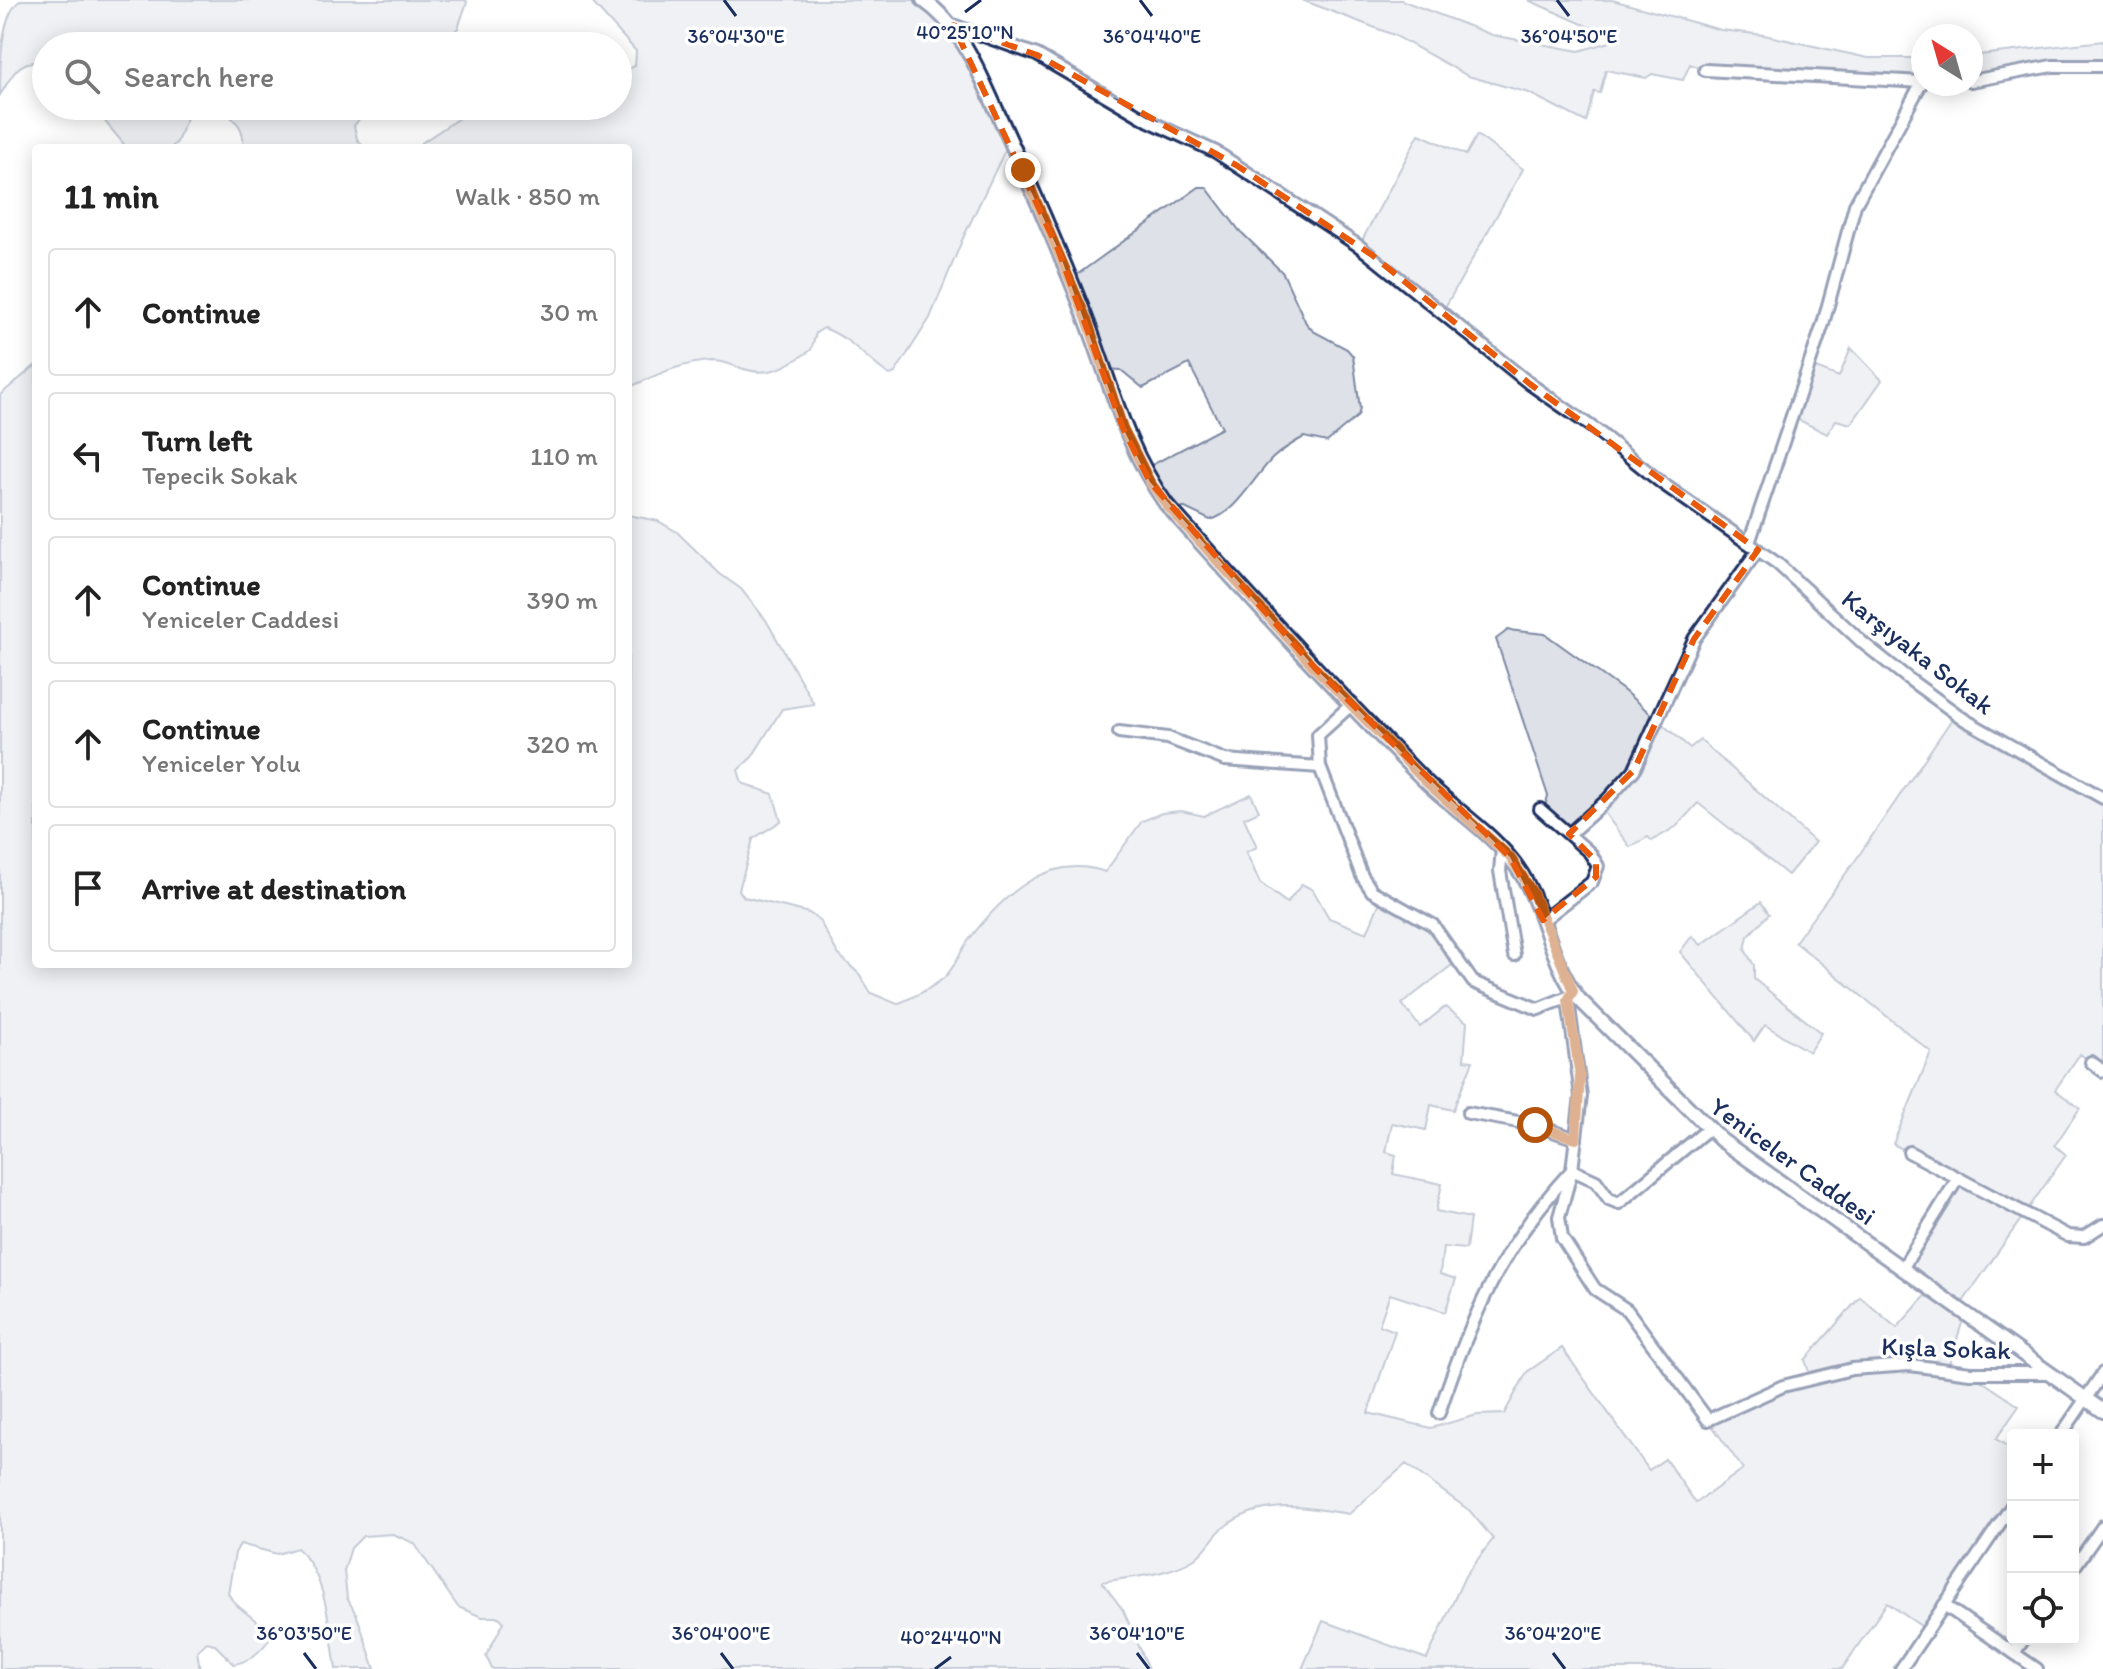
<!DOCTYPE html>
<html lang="en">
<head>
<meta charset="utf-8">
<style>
  body { margin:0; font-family:Itim,sans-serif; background:#f6f6f6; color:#222 }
  .controls { position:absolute; right:24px; bottom:24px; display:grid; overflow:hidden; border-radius:8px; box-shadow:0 4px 20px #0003 }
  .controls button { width:72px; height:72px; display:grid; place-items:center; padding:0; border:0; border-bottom:2px solid #e0e0e0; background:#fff; color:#222; font:40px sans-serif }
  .compass { position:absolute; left:1911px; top:24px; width:72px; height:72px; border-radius:50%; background:#fff; box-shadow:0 4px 20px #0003; rotate:323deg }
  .stop { position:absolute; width:24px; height:24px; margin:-18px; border:6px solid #b45309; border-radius:50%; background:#fff }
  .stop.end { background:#b45309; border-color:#fff; box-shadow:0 2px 8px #0008 }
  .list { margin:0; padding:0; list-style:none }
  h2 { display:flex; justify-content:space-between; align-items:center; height:104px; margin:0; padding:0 32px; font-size:34px }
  h2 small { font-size:26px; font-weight:400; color:#767676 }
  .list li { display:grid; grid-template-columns:52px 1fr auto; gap:24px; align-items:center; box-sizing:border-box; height:128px; margin:0 16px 16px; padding:0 16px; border:2px solid #e0e0e0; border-radius:8px }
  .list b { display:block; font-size:30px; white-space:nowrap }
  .list p { margin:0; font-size:26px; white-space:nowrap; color:#767676 }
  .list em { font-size:26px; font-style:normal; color:#767676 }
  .icon { flex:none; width:44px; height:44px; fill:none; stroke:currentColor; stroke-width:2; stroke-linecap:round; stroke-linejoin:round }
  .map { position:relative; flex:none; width:2103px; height:1669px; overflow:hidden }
  .search { position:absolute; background:#fff; box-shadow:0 4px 20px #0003; left:32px; top:32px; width:600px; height:88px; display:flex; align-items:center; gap:20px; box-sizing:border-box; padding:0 28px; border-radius:44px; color:#767676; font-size:30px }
  .panel { position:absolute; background:#fff; box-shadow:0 4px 20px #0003; left:32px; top:144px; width:600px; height:824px; border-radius:8px }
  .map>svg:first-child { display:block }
  .green { fill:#dee1e7; stroke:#7c88a2; stroke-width:2 }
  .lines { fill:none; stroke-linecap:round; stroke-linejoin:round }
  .minor-casing { stroke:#1b2f5e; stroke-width:16 }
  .tertiary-casing { stroke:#1b2f5e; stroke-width:18 }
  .minor { stroke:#fff; stroke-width:10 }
  .tertiary { stroke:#fff; stroke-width:12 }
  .route { stroke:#b45309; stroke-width:10 }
  .marked { fill:none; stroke:#e8590c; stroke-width:6; stroke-dasharray:16 10; stroke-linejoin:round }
  .ticks { fill:none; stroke:#1b2f5e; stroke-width:3 }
  .labels { text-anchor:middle; stroke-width:7; stroke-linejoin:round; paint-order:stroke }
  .street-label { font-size:26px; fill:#1b2f5e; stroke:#fff }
  .ticks-label { font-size:20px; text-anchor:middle; fill:#1b2f5e; stroke:#fff; stroke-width:7; stroke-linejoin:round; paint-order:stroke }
</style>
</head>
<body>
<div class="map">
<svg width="2103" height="1669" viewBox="0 0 2103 1669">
  <rect width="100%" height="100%" fill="#fff"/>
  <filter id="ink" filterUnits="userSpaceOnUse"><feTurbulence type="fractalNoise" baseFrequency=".0125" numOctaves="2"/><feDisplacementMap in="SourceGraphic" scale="16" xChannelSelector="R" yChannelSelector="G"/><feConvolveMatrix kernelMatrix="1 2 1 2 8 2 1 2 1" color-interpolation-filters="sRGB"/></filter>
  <g filter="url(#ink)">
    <g class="green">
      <path d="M21,0H466L467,2L458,28L442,46H46V66L41,62C16,60 12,77 0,95C0,70 0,13 21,0Z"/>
      <path d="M590,0H923L953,25L1010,140L963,238L930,318L895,373L890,375C866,360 853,339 824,328L816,333L811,350C792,363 772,377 748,370C735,367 726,361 712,361C682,362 654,376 628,388V148H414L477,106H618V73L635,66L636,51Z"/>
      <path d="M1302,0H1401L1492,35L1579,51L1610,42L1612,37L1528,0H1612L1721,30L1764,35L1868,58H1923V82L1705,70L1690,64L1683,80L1652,74L1646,78L1606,70L1600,93L1594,92L1586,122L1529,93L1468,76L1394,35Z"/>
      <path d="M2103,41V66L2075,65L1971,81V56Z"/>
      <path d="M92,106H192L177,142L171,148H127Z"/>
      <path d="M218,106H369L354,126L357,139L365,148H243C245,124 234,120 218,106Z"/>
      <path d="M1419,134L1466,155L1477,135L1523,169L1443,311L1359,246Z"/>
      <path d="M1199,187H1206L1239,230L1283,273L1306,323L1313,331L1347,349L1353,356L1360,409L1358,416L1327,442L1304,437C1293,443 1282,450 1273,458C1255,475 1235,515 1210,520L1185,508L1168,507L1142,470L1222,428L1189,364L1143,388L1121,370L1105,369L1071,279Z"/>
      <path d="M1851,348L1882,380L1851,424L1836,420L1827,434L1791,416L1808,365L1839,377Z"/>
      <path d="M36,365V964H628V515L658,521L677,532L720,574L741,589L766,620L814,704L782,709L752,757L738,770L742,783L773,794L781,821L753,839L739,890L744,897L809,913L819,920L838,954L860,975L871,993L897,1004C913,997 931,989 945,977C954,968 960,952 968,941C1001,897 1047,852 1105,872L1142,821L1162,813L1181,811L1204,816L1251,794L1259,811L1244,818L1257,847L1246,852L1260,883L1287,903L1302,884L1313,890L1329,918L1367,933L1381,899L1419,916L1457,961L1402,1004L1420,1027L1445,1007L1467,1022L1464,1060L1473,1061L1453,1110L1431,1105L1426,1130L1392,1123L1386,1152L1396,1155L1393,1174L1442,1184L1436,1211L1470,1218L1466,1249L1443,1247L1440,1274L1456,1279L1445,1312L1390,1294L1379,1325L1395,1331L1368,1413L1431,1428L1477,1415L1504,1414L1527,1372L1562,1348L1649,1470L1665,1459L1696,1503L1743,1469L1708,1420L1811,1378L1805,1360L1860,1297L1897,1328L1930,1291L1902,1269L1957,1178L1893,1144L1931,1052L1795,942L1855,861L1956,713L2103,798V1071L2080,1054L2055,1090L2080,1108L2055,1145L2066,1155L1958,1309L1965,1314L1947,1370L1970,1373L2019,1406L1996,1439L2013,1450V1504L1927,1630L1887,1603L1842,1669H1302L1323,1621L1427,1659L1465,1576L1493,1539L1470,1511L1406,1464L1349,1514C1305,1507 1260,1498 1223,1528C1212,1537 1206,1552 1193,1560C1168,1575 1130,1577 1102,1582L1123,1610L1149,1669H492L486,1656L504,1622L499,1617H482L458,1607L414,1543L393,1534L363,1536L351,1548L344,1571L347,1598L357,1616L375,1669H336C330,1632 327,1574 297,1548L277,1554L240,1544L235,1553L228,1593C237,1613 264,1618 269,1640C260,1652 249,1662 234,1664L214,1644L207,1642L197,1651L200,1669H0V395Z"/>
      <path d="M1508,630L1545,634L1623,690L1690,748L1700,740L1815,842L1788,875L1698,803L1677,826L1652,841L1648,837L1630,847L1600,807L1569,834L1543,812L1548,796L1496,639Z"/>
      <path d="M1761,902L1769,914L1748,936L1745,950L1754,965V979L1821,1033L1809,1052L1765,1025L1754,1041L1680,952L1692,936L1701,945Z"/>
    </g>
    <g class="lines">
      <g class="minor-casing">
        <g id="minor">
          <path d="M953,25L1037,55L1149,121L1216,152L1359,246L1530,384L1596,430L1663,484L1778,564L1863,643L1910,680L1965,720L2103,798"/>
          <path d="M1705,70L1923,82"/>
          <path d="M1971,81L2052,66H2103"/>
          <path d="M1749,543L1823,324L1855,205L1922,82"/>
          <path d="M1119,732L1168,738L1225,760L1320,767L1318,735L1352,704"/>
          <path d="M1320,767L1362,876L1372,891L1433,925L1473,982L1538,1009L1568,997"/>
          <path d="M1540,809L1590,853L1598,866L1592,882L1543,920"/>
          <path d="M1569,834L1607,800L1634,770L1694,639L1758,550"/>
          <path d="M1502,849L1500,871L1514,955"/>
          <path d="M1573,991L1568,1000L1581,1096L1572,1170L1559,1217L1562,1238L1595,1289L1627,1310L1708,1420L1783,1386L1852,1369L1910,1365L1970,1373H2047"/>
          <path d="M2091,1062L2103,1071"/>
          <path d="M1468,1113L1535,1125L1576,1139"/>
          <path d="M1909,1152L1958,1178"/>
          <path d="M1902,1269L1958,1178L2068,1236L2084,1237L2103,1225"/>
          <path d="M1439,1413C1471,1317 1502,1245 1572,1170L1596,1181L1609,1199L1619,1203L1708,1129"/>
          <path d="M2061,1435L2103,1373"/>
          <path d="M2073,1569L2103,1526"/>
          <path d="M1944,1605L2037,1669"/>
          <path d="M2014,1653L2024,1639"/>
          <path d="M1901,1669L2013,1504"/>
        </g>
      </g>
      <g class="tertiary-casing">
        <path id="tertiary" d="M923,0C965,29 980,76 1001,120C1031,186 1061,253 1087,321C1112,386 1125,446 1166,504C1250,598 1335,691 1424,780C1452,807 1486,829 1510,858C1545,899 1546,957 1579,999L1721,1140L2103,1411"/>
      </g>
      <use href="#minor" class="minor"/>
      <use href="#tertiary" class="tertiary"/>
    </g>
  </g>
  <g class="lines" filter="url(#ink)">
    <path class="route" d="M1023,170L1088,322L1123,428L1150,482L1168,507L1316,669L1426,782L1510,857L1533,893L1573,991L1568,1000L1580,1076L1576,1139L1535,1125"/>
  </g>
  <path d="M0 0H2103V1669H0ZM953,25L1037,55L1236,165L1372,255L1530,384L1758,550L1694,639L1634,770L1569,834L1596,861V877L1543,920L1510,857L1316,669L1150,482L1123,428L1058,249Z" fill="#fff" fill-opacity=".55" fill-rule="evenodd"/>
  <path class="marked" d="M953,25L1037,55L1236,165L1372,255L1530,384L1758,550L1694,639L1634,770L1569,834L1596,861V877L1543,920L1510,857L1316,669L1150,482L1123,428L1058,249Z"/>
  <path class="ticks" d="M724,0L736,16M1140,0L1152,16M1557,0L1569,16M965,12L981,0M304,1653L316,1669M721,1653L733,1669M1137,1653L1149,1669M1553,1653L1565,1669M935,1669L951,1657"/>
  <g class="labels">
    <g class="street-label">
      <text transform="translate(1918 652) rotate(38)" y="9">Karşıyaka Sokak</text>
      <text transform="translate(1793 1161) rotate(36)" y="9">Yeniceler Caddesi</text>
      <text transform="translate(1946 1348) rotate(2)" y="9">Kışla Sokak</text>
    </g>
  </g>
  <g class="ticks-label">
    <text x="965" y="39">40°25'10"N</text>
    <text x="736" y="43">36°04'30"E</text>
    <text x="1152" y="43">36°04'40"E</text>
    <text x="1569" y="43">36°04'50"E</text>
    <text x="304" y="1640">36°03'50"E</text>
    <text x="721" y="1640">36°04'00"E</text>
    <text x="1137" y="1640">36°04'10"E</text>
    <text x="1553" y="1640">36°04'20"E</text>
    <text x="951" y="1644">40°24'40"N</text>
  </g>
</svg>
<div class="controls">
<button>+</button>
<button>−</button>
<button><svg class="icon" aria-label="locate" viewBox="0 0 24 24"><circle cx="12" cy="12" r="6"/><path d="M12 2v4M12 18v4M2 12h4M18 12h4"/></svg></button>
</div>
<svg class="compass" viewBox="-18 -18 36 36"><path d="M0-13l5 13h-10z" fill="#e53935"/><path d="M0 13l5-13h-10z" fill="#767676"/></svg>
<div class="stop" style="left:1535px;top:1125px"></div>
<div class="stop end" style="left:1023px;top:170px"></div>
<div class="search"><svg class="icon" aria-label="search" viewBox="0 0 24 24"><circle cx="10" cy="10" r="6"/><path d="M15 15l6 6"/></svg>Search here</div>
<section class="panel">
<h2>11 min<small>Walk · 850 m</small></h2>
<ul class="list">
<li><svg class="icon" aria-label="ahead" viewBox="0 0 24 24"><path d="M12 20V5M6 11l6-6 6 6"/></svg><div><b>Continue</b></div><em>30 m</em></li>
<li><svg class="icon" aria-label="left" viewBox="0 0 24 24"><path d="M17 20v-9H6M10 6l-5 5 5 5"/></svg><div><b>Turn left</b><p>Tepecik Sokak</p></div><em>110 m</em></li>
<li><svg class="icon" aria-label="ahead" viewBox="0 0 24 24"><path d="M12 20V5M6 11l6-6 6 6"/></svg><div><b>Continue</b><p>Yeniceler Caddesi</p></div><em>390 m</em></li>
<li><svg class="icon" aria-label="ahead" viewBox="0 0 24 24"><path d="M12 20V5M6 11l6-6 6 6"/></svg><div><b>Continue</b><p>Yeniceler Yolu</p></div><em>320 m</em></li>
<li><svg class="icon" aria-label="arrive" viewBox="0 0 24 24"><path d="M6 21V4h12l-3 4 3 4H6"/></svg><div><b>Arrive at destination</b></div></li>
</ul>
</section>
</div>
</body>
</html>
